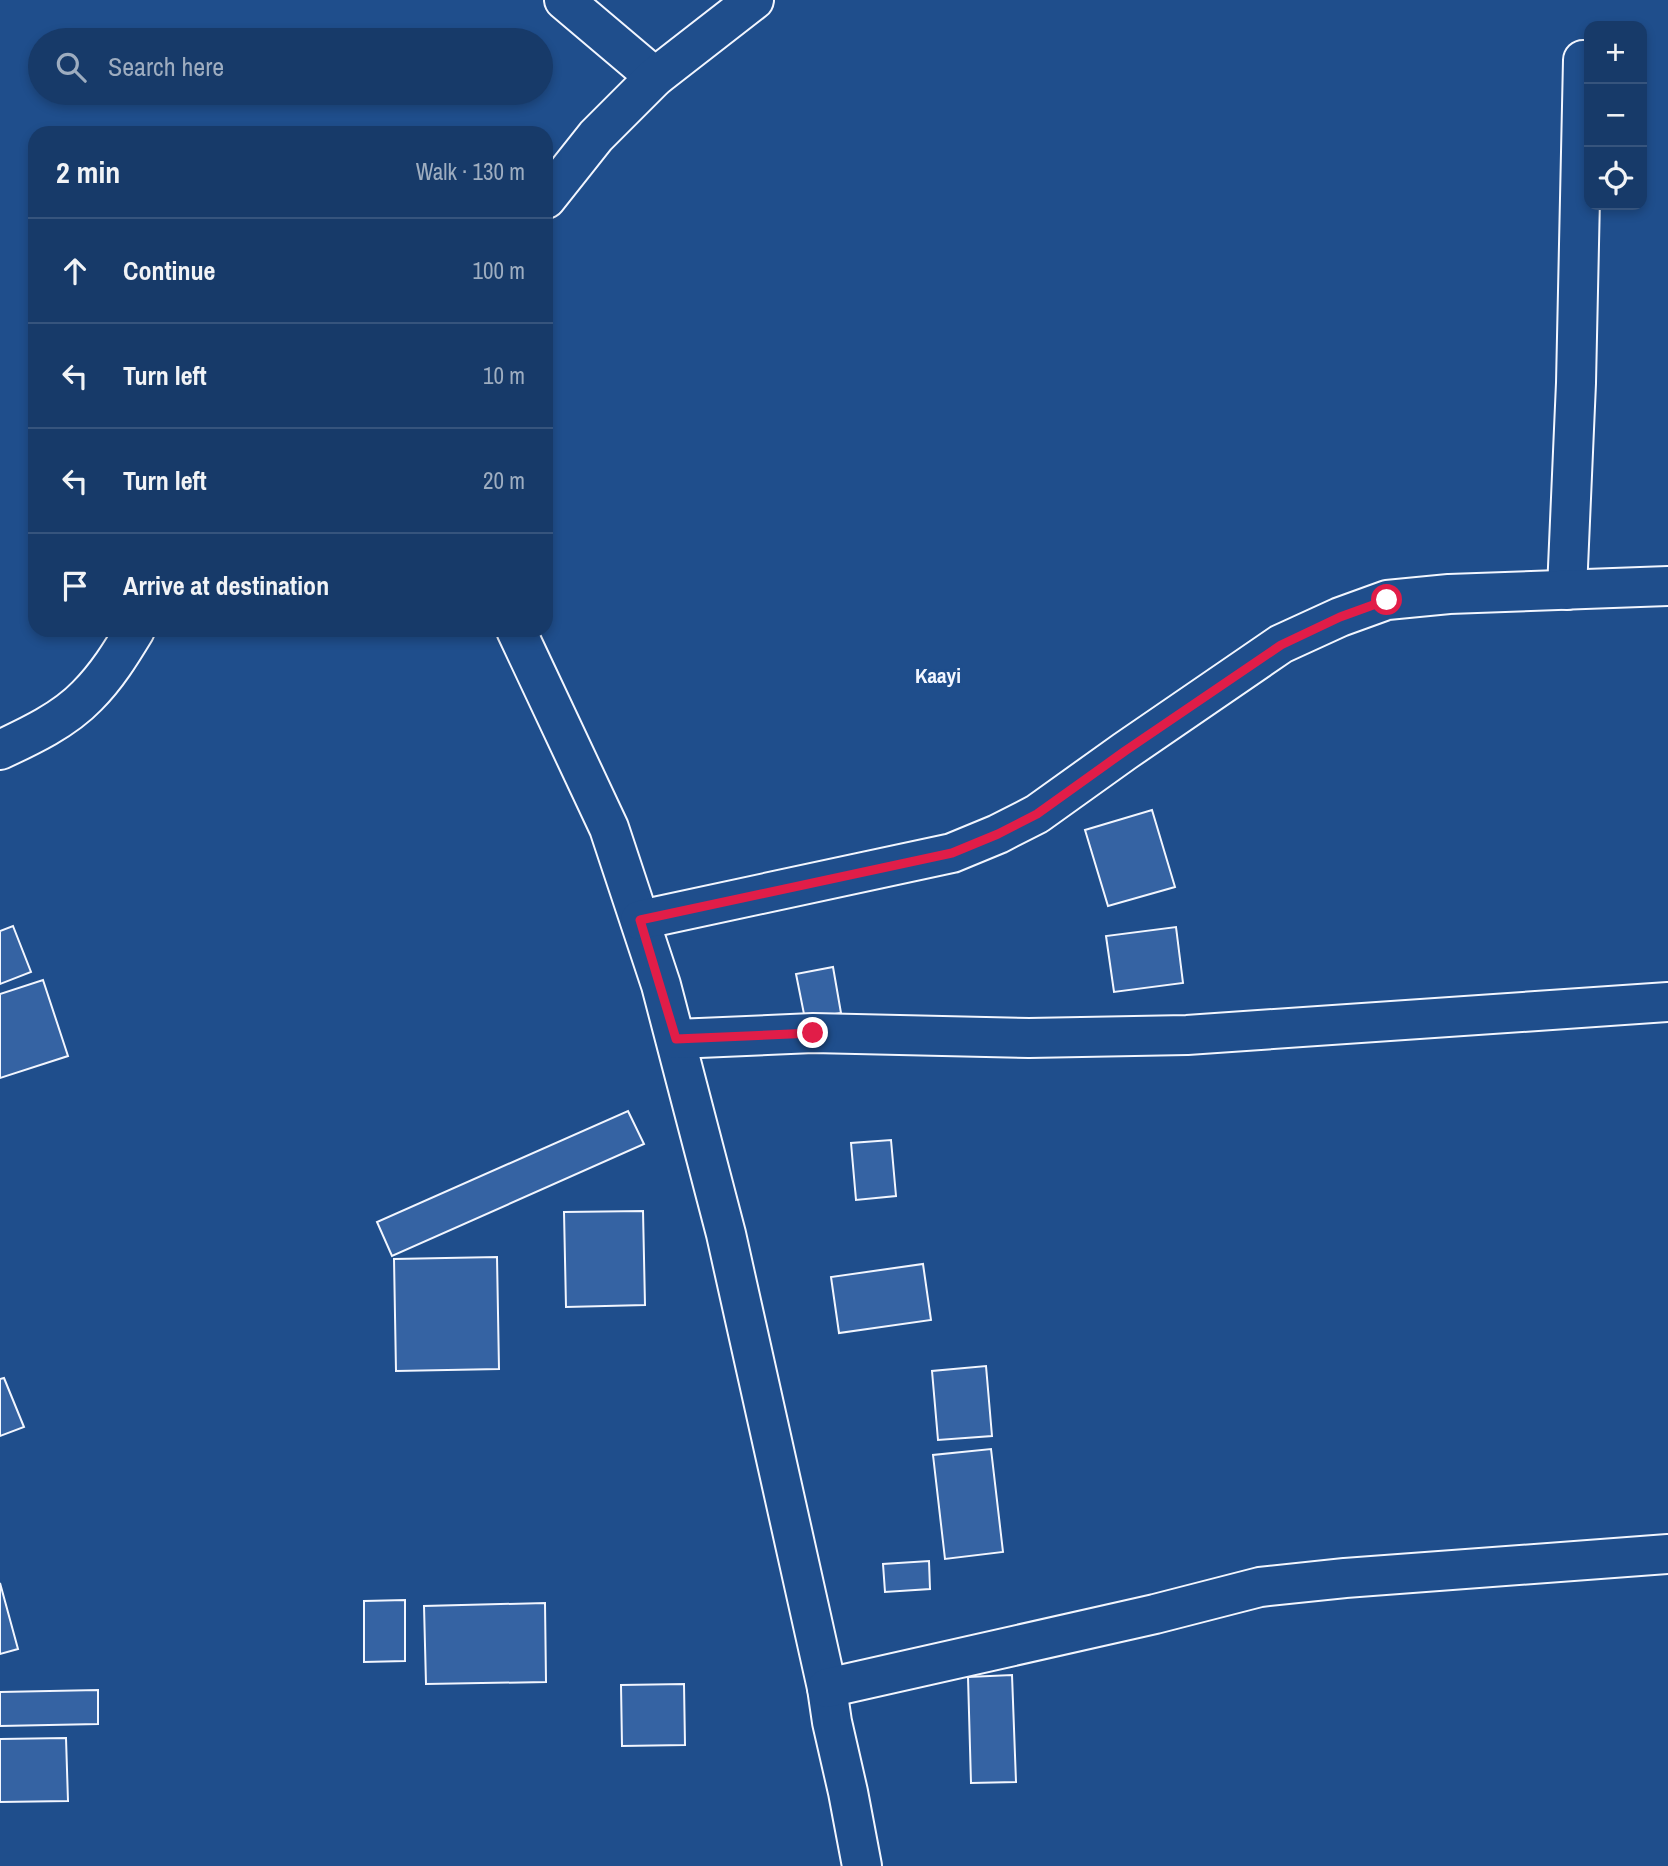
<!DOCTYPE html>
<html lang="en">
<head>
<meta charset="utf-8">
<style>
  body { margin:0; font-family:"Archivo Narrow",sans-serif; background:#244571; color:#f1f3f6 }
  .controls { position:absolute; right:21px; top:21px; display:grid; overflow:hidden; border-radius:14px; box-shadow:0 4px 10px #0003 }
  .controls button { width:63px; height:63px; display:grid; place-items:center; padding:0; border:0; border-bottom:2px solid #36547d; background:#173a69; color:#f1f3f6; font:35px sans-serif }
  .stop { position:absolute; width:21px; height:21px; margin:-16px; border:5px solid #e11d48; border-radius:50%; background:#fff }
  .stop.end { background:#e11d48; border-color:#fff; box-shadow:0 2px 7px #0008 }
  .list { margin:0; padding:0; list-style:none }
  h2 { display:flex; justify-content:space-between; align-items:center; height:91px; margin:0; padding:0 28px; font-size:30px }
  h2 small { font-size:23px; font-weight:400; color:#9eadc0 }
  .list li { display:grid; grid-template-columns:46px 1fr auto; gap:21px; align-items:center; box-sizing:border-box; height:105px; padding:0 28px; border-top:2px solid #36547d }
  .list b { display:block; font-size:26px; white-space:nowrap }
  .list em { font-size:23px; font-style:normal; color:#9eadc0 }
  .icon { flex:none; width:38px; height:38px; fill:none; stroke:currentColor; stroke-width:2; stroke-linecap:round; stroke-linejoin:round }
  .map { position:relative; flex:none; width:1668px; height:1866px; overflow:hidden }
  .search { position:absolute; background:#173a69; box-shadow:0 4px 10px #0003; left:28px; top:28px; width:525px; height:77px; display:flex; align-items:center; gap:18px; box-sizing:border-box; padding:0 24px; border-radius:38px; color:#9eadc0; font-size:26px }
  .panel { position:absolute; background:#173a69; box-shadow:0 4px 10px #0003; left:28px; top:126px; width:525px; height:511px; border-radius:21px }
  .map>svg:first-child { display:block }
  .building { fill:#3563a3; stroke:#f2f6ff; stroke-width:2 }
  .lines { fill:none; stroke-linecap:round; stroke-linejoin:round }
  .street-casing { stroke:#f2f6ff; stroke-width:42 }
  .street { stroke:#1f4e8c; stroke-width:38 }
  .route { stroke:#e11d48; stroke-width:9 }
  .labels { text-anchor:middle; stroke-width:5; stroke-linejoin:round; paint-order:stroke }
  .quarter-label { font-size:21px; font-weight:bold; fill:#f2f6ff; stroke:#1f4e8c }
</style>
</head>
<body>
<div class="map">
<svg width="1668" height="1866" viewBox="0 0 1668 1866">
  <rect width="100%" height="100%" fill="#1f4e8c"/>
  <g class="building">
    <path d="M1152,810L1175,887L1108,906L1085,830Z"/>
    <path d="M13,926L31,972L0,984V931Z"/>
    <path d="M1176,927L1183,983L1114,992L1106,936Z"/>
    <path d="M833,967L841,1013L805,1019L796,974Z"/>
    <path d="M43,980L68,1056L0,1078V994Z"/>
    <path d="M628,1111L644,1144L392,1256L377,1222Z"/>
    <path d="M891,1140L896,1196L856,1200L851,1143Z"/>
    <path d="M643,1211L645,1305L566,1307L564,1212Z"/>
    <path d="M497,1257L499,1369L396,1371L394,1259Z"/>
    <path d="M923,1264L931,1320L839,1333L831,1277Z"/>
    <path d="M986,1366L992,1436L938,1440L932,1371Z"/>
    <path d="M4,1378L24,1427L0,1436V1379Z"/>
    <path d="M991,1449L1003,1552L945,1559L933,1455Z"/>
    <path d="M929,1561L930,1589L885,1592L883,1564Z"/>
    <path d="M0,1583L18,1649L0,1654Z"/>
    <path d="M405,1600V1661L364,1662V1601Z"/>
    <path d="M545,1603L546,1682L426,1684L424,1606Z"/>
    <path d="M1012,1675L1016,1782L971,1783L968,1677Z"/>
    <path d="M684,1684L685,1745L622,1746L621,1685Z"/>
    <path d="M98,1690V1724L0,1726V1692Z"/>
    <path d="M66,1738L68,1801L0,1802V1739Z"/>
  </g>
  <g class="lines">
    <g class="street-casing">
      <g id="street">
        <path d="M564,0L655,77"/>
        <path d="M546,199L596,136L655,77L754,0"/>
        <path d="M1567,590L1576,383L1583,60"/>
        <path d="M516,630L609,828L661,985L726,1234L827,1688L832,1722L848,1792L862,1866"/>
        <path d="M0,750C30,736 64,720 87,696C107,676 121,653 135,630"/>
        <path d="M640,920L952,853L998,834L1037,814L1125,751L1281,644L1340,617L1387,600L1449,594L1668,586"/>
        <path d="M676,1039L813,1033L1029,1038L1187,1035L1668,1002"/>
        <path d="M827,1688L1155,1614L1260,1587L1345,1578L1668,1554"/>
      </g>
    </g>
    <use href="#street" class="street"/>
  </g>
  <g class="lines">
    <path class="route" d="M813,1033L676,1039L640,920L952,853L998,834L1037,814L1125,751L1281,645L1340,617L1387,600"/>
  </g>
  <g class="labels">
    <g class="quarter-label">
      <text x="938" y="683">Kaayi</text>
    </g>
  </g>
</svg>
<div class="controls">
<button>+</button>
<button>−</button>
<button><svg class="icon" aria-label="locate" viewBox="0 0 24 24"><circle cx="12" cy="12" r="6"/><path d="M12 2v4M12 18v4M2 12h4M18 12h4"/></svg></button>
</div>
<div class="stop" style="left:1387px;top:600px"></div>
<div class="stop end" style="left:813px;top:1033px"></div>
<div class="search"><svg class="icon" aria-label="search" viewBox="0 0 24 24"><circle cx="10" cy="10" r="6"/><path d="M15 15l6 6"/></svg>Search here</div>
<section class="panel">
<h2>2 min<small>Walk · 130 m</small></h2>
<ul class="list">
<li><svg class="icon" aria-label="ahead" viewBox="0 0 24 24"><path d="M12 20V5M6 11l6-6 6 6"/></svg><div><b>Continue</b></div><em>100 m</em></li>
<li><svg class="icon" aria-label="left" viewBox="0 0 24 24"><path d="M17 20v-9H6M10 6l-5 5 5 5"/></svg><div><b>Turn left</b></div><em>10 m</em></li>
<li><svg class="icon" aria-label="left" viewBox="0 0 24 24"><path d="M17 20v-9H6M10 6l-5 5 5 5"/></svg><div><b>Turn left</b></div><em>20 m</em></li>
<li><svg class="icon" aria-label="arrive" viewBox="0 0 24 24"><path d="M6 21V4h12l-3 4 3 4H6"/></svg><div><b>Arrive at destination</b></div></li>
</ul>
</section>
</div>
</body>
</html>
